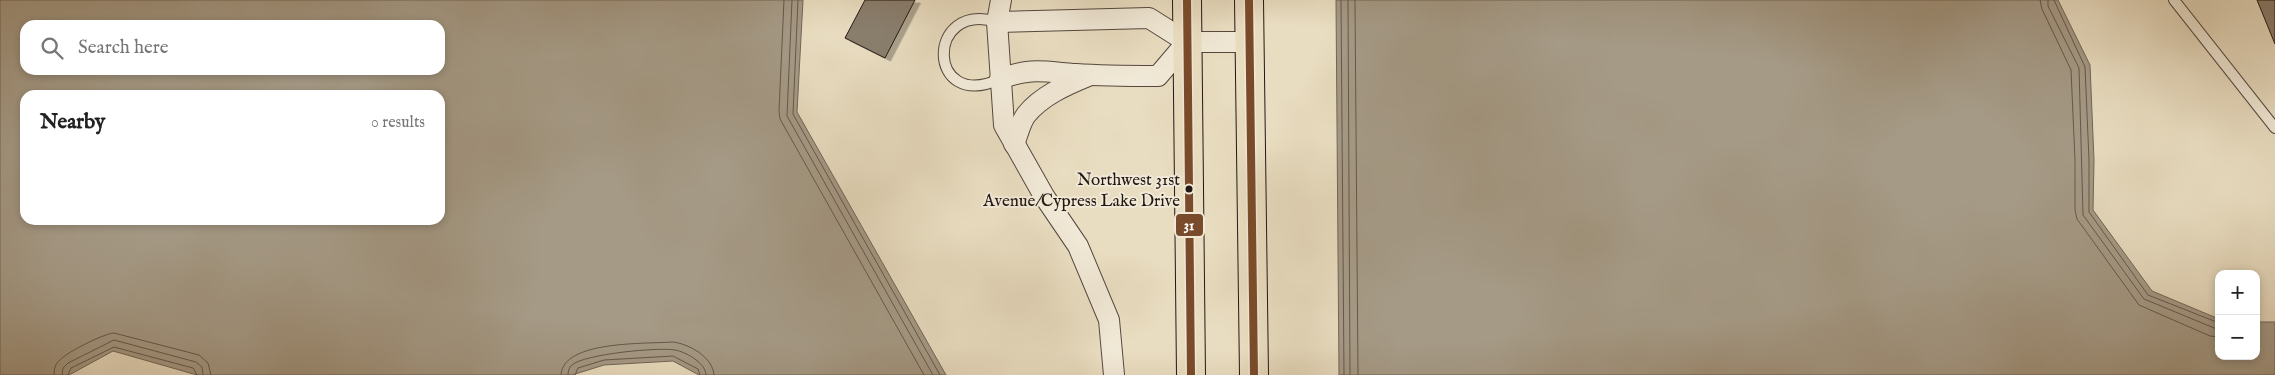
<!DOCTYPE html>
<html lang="en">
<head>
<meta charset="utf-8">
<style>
  body { margin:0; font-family:"IM FELL English",serif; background:#f2f2f2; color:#222 }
  .controls { position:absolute; right:15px; bottom:15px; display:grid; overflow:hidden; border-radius:10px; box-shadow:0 2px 8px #0003 }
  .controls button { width:45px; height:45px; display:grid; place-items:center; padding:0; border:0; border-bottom:1px solid #e0e0e0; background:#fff; color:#222; font:25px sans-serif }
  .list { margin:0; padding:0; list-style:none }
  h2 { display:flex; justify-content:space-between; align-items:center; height:65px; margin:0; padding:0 20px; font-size:21px }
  h2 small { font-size:16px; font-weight:400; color:#767676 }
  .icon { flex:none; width:28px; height:28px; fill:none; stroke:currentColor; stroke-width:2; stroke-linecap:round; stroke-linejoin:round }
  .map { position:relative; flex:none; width:2275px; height:375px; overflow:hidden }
  .search { position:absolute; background:#fff; box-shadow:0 2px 8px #0003; left:20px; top:20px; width:425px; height:55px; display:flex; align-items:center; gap:12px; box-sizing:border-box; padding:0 18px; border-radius:15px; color:#767676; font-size:19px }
  .panel { position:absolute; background:#fff; box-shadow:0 2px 8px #0003; left:20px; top:90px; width:425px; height:135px; border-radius:15px }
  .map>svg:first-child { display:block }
  .water { fill:#a59a86; stroke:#716658; fill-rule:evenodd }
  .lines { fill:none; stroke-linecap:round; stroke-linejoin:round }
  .shore { stroke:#64584c; stroke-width:1 }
  .building { fill:#897e6d; stroke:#221712; filter:url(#shadow) }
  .service-casing { stroke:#54483e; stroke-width:12 }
  .minor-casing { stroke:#54483e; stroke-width:22 }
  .primary-casing { stroke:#221712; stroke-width:30 }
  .service { stroke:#f1e9d7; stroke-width:10 }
  .minor { stroke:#f1e9d7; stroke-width:20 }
  .primary { stroke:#e9ddc1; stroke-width:28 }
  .bus-1-casing { stroke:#f1e9d7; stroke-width:11 }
  .bus-1 { stroke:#7a4b2a; stroke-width:8 }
  .bus-dot { fill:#221712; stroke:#f1e9d7; stroke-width:2 }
  .labels { text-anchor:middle; stroke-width:4; stroke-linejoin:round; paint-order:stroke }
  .bus-label { font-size:17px; fill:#221712; stroke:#f1e9d7; text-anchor:end }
  .line-badge { stroke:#f1e9d7; stroke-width:2 }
  .badge-label { font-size:14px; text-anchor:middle; font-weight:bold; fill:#fff }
</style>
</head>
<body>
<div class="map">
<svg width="2275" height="375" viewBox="0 0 2275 375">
  <defs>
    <filter id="shadow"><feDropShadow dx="5.5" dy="3" stdDeviation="0" flood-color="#0004"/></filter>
  </defs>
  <rect width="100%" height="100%" fill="#e9ddc1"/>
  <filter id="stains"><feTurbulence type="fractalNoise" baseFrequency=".004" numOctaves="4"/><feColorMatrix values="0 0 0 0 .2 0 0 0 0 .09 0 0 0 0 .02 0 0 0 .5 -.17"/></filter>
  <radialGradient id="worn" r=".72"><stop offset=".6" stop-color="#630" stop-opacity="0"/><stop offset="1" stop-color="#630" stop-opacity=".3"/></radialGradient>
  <g class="water">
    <path d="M0,0H803L797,112L946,375H699L673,361L604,365L572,375H197L113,351L69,375H0ZM25,25H440V70H25ZM25,95H440V220H25Z"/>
    <path d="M1336,0H2058L2090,65L2094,160L2093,210L2152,291L2219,319V356H2256V322H2275V375H1339Z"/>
  </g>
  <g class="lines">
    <g class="shore">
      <path d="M784,0L779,111L780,119L924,375"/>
      <path d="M792,0L787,116L933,375"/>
      <path d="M798,0L793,114L940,375"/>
      <path d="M1341,0L1344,375"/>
      <path d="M1348,0L1350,375"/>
      <path d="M1355,0L1358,375"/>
      <path d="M2040,0L2042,9L2071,70L2075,160V210L2077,219L2139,305L2210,336L2219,337"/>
      <path d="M2048,0V6L2079,68L2083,215L2144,299L2219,330"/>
      <path d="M2054,0L2085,67L2089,160V212L2148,295L2219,323"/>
      <path d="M54,375C54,369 55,364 60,360C67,352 103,334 114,333L199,355L208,363L211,375"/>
      <path d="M62,375L63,368L68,363L114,340L196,362L202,367L203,375"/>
      <path d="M68,375L71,368L114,347L193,368L197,375"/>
      <path d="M561,375C562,340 647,344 673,342C689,344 713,357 714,375"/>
      <path d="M568,375C568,371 569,367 572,365C584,354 659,347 675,350C686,352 706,363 706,375"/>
      <path d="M575,375L578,368L604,360L673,356L698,369L700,375"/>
    </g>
  </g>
  <g class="building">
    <path d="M865,0H915L885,58L845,38Z"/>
    <path d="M2257,0H2275V44Z"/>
  </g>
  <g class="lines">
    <g class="service-casing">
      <g id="service">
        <path d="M2174,0L2275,128"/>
        <path d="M997,22C925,0 926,113 1000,79"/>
      </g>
    </g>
    <g class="minor-casing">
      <g id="minor">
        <path d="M1001,0L997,22L1004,125L1044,196L1078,246L1109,320L1114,375"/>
        <path d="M997,22L1149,18L1187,42H1249"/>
        <path d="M1000,79C1031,67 1045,72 1076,74C1103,76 1131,76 1158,76L1187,42"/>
        <path d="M1014,144C1018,135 1020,123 1026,115C1041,96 1066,85 1088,76"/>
      </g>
    </g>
    <g class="primary-casing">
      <g id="primary">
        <path d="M1187,0L1191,375"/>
        <path d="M1249,0L1254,375"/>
      </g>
    </g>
    <use href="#service" class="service"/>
    <use href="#minor" class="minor"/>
    <use href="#primary" class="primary"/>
    <g class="bus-1-casing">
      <g id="bus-1">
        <path d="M1187,0L1191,375"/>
        <path d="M1249,0L1254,375"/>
      </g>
    </g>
    <use href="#bus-1" class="bus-1"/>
  </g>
  <circle class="bus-dot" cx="1189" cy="189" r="4.5"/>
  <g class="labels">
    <g class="bus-label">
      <text x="1180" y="185">Northwest 31st<tspan x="1180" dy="21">Avenue/Cypress Lake Drive</tspan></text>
    </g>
  </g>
  <rect class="line-badge" x="1175" y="213" width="29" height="24" rx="5" fill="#7a4b2a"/>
  <g class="badge-label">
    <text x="1189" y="230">31</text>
  </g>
  <rect width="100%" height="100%" filter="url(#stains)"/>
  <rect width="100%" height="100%" fill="url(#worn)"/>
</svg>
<div class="controls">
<button>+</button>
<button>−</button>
</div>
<div class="search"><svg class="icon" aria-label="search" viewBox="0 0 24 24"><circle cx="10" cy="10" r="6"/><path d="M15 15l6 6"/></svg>Search here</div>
<section class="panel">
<h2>Nearby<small>0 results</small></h2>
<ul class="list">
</ul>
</section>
</div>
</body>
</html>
